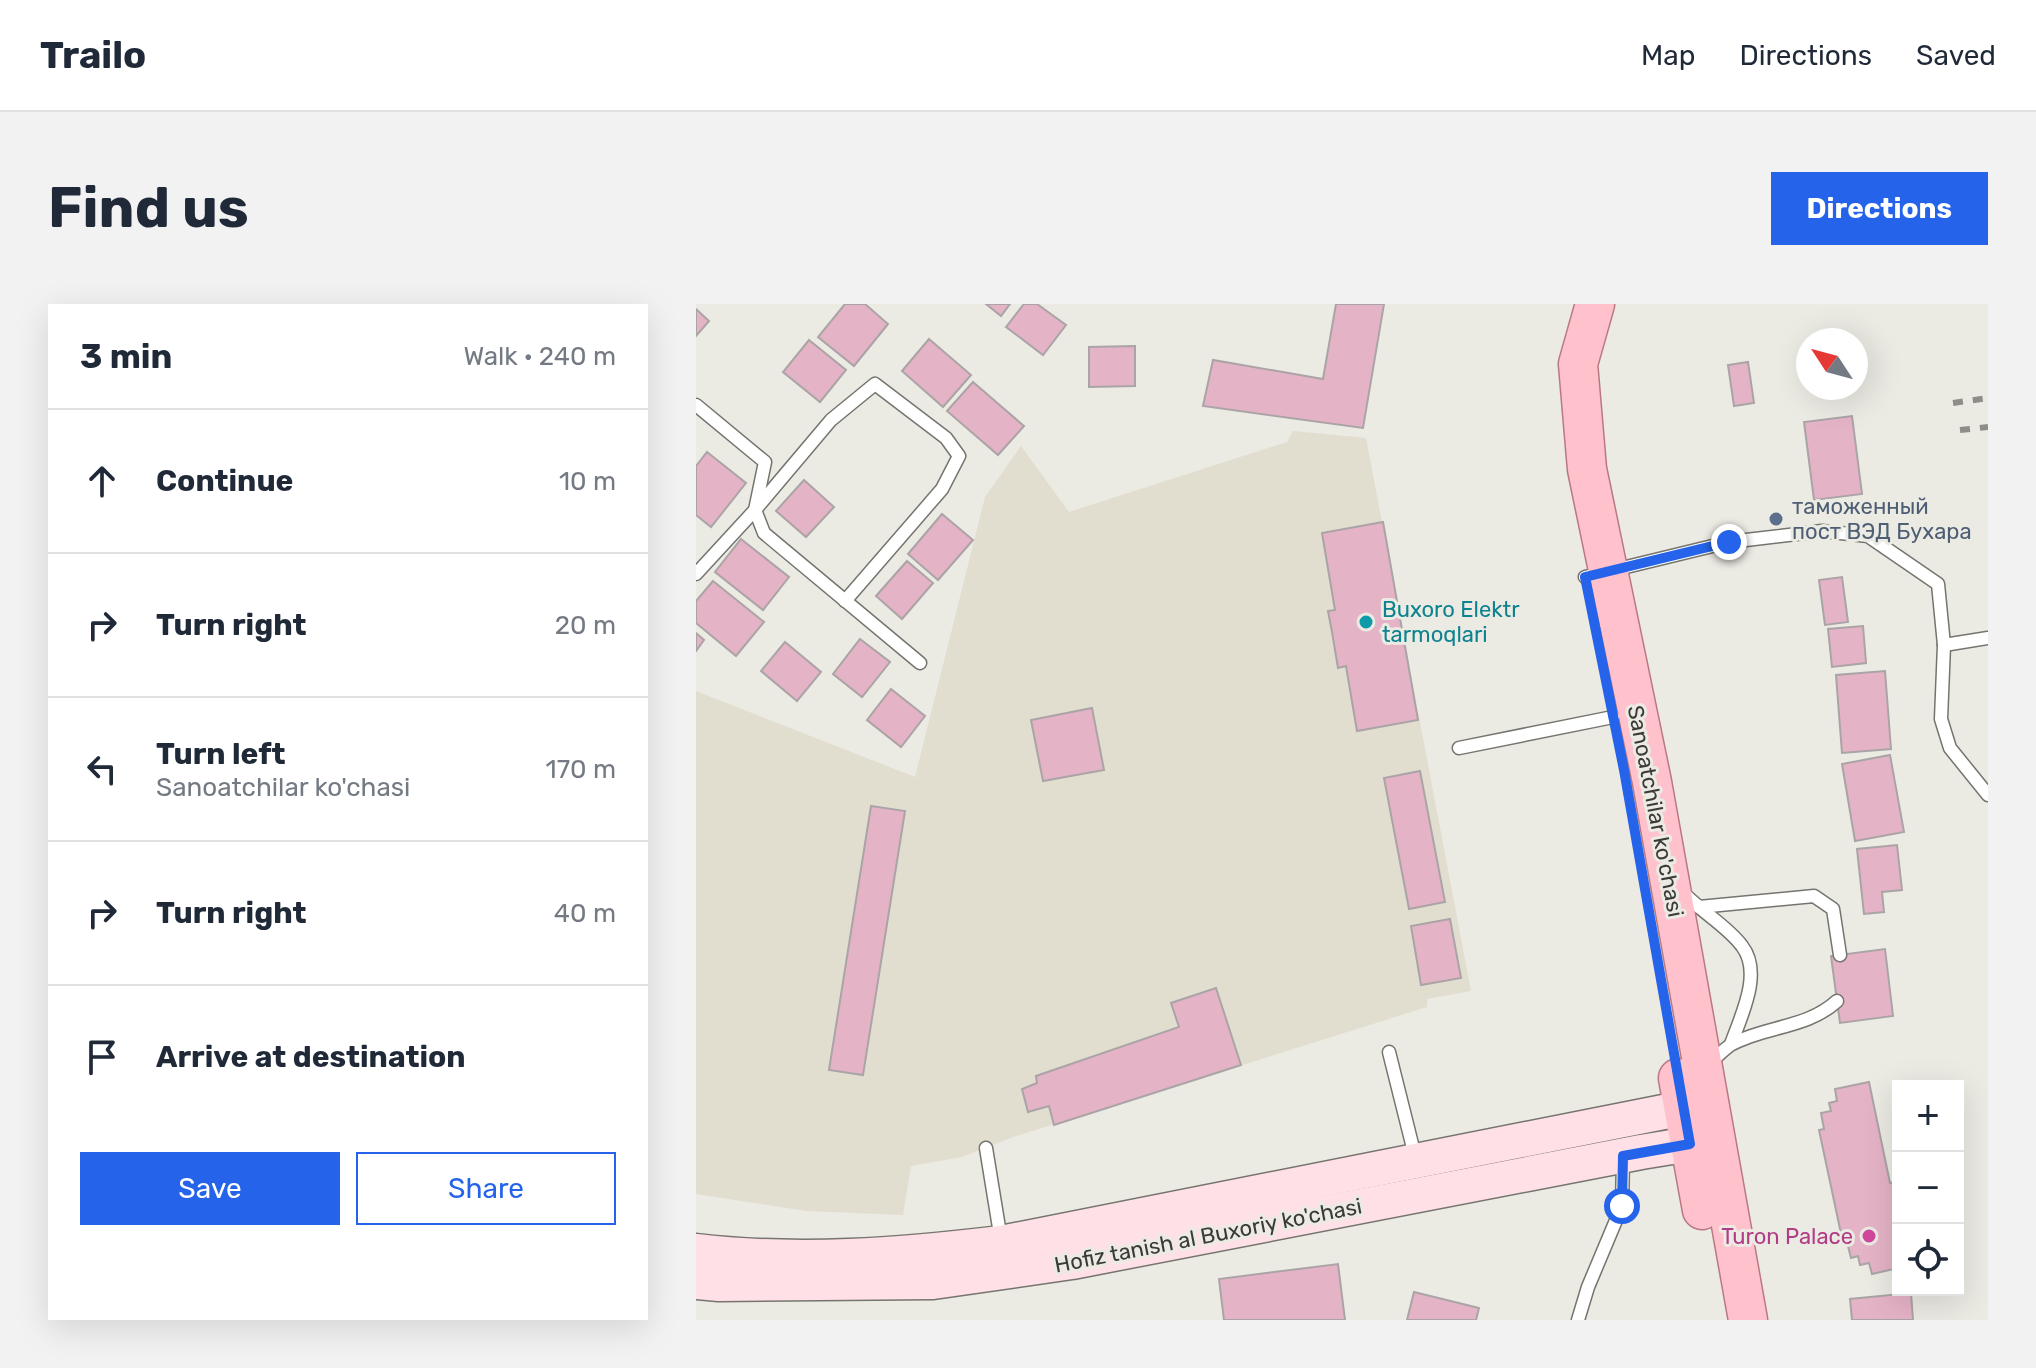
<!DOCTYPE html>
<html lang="en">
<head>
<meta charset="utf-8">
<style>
  body { margin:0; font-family:Rubik,sans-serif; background:#f2f2f3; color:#1f2937 }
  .controls { position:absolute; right:24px; bottom:24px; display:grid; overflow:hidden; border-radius:0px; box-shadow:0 8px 32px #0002 }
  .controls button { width:72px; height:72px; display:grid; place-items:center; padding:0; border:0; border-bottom:2px solid #e0e1e3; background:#fff; color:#1f2937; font:40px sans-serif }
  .compass { position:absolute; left:1100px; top:24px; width:72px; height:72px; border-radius:50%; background:#fff; box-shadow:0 8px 32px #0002; rotate:306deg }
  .stop { position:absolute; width:24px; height:24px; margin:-18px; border:6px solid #2563eb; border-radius:50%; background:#fff }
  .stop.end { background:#2563eb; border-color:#fff; box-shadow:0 2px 8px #0008 }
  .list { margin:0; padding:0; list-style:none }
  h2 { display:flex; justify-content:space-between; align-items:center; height:104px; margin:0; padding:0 32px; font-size:34px }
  h2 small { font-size:26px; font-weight:400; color:#747a83 }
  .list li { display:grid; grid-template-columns:52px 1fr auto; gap:24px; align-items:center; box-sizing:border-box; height:144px; padding:0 32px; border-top:2px solid #e0e1e3 }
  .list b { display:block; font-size:30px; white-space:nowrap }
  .list p { margin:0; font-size:26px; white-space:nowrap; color:#747a83 }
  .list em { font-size:26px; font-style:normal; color:#747a83 }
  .actions { display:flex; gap:16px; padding:24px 32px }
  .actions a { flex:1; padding:18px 0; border:2px solid #2563eb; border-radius:0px; text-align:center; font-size:28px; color:#2563eb }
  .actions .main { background:#2563eb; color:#fff }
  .icon { flex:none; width:44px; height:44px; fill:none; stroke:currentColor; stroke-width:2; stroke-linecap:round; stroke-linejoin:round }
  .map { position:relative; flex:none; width:1292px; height:1016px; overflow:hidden; border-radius:0px }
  header { display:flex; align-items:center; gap:48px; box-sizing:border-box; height:112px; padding:0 40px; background:#fff; border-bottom:2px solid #e0e1e3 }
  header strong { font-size:38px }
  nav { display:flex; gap:44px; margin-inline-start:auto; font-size:28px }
  .intro { display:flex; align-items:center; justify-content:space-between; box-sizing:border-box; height:192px; padding:0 48px }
  h1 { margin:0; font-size:56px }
  .button { padding:20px 36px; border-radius:0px; background:#2563eb; color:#fff; font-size:28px; font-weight:700 }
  main { display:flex; gap:48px; padding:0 48px }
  aside { flex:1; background:#fff; border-radius:0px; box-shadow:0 8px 32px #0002 }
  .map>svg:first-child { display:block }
  .built { fill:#e1ded0 }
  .building { fill:#e5b3c6; stroke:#aba4a6; stroke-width:2 }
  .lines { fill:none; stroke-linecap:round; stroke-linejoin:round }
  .lane-casing { stroke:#75746e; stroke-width:15 }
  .secondary-casing { stroke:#75746e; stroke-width:37 }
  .primary-casing { stroke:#ba7882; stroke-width:41 }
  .lane { stroke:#fff; stroke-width:12 }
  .secondary { stroke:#ffe0e6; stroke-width:34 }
  .primary { stroke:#ffc2cc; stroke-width:38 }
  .rail { stroke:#8e8d88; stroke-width:6; stroke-dasharray:10 10; stroke-linecap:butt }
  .route { stroke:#2563eb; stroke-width:10 }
  .service-dot { fill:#5c6f8a; stroke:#ebeae3; stroke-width:3 }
  .culture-dot { fill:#0f9aa8; stroke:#ebeae3; stroke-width:3 }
  .hotel-dot { fill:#d1479c; stroke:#ebeae3; stroke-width:3 }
  .labels { text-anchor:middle; stroke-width:6; stroke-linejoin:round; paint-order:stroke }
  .service-label { font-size:22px; fill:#4e5e75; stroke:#ebeae3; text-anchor:start }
  .culture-label { font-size:22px; fill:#0d838f; stroke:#ebeae3; text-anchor:start }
  .street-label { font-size:22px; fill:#3a3a37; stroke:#ebeae3 }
  .hotel-label { font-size:22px; fill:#b23c85; stroke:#ebeae3; text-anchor:end }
</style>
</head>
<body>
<header>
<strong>Trailo</strong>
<nav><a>Map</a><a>Directions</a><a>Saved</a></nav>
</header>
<div class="intro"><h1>Find us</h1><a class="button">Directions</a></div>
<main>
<aside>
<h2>3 min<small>Walk · 240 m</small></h2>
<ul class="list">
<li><svg class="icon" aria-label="ahead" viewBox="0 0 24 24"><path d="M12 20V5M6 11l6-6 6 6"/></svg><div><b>Continue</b></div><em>10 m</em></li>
<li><svg class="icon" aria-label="right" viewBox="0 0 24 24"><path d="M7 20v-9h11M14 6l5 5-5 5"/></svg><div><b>Turn right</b></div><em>20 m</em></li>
<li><svg class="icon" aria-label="left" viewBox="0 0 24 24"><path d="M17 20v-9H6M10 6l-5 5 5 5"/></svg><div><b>Turn left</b><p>Sanoatchilar ko'chasi</p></div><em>170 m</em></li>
<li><svg class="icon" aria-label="right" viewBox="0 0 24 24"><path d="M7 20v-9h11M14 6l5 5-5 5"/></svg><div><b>Turn right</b></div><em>40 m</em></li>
<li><svg class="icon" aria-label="arrive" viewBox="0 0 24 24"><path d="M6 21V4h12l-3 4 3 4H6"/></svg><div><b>Arrive at destination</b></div></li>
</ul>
<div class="actions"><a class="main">Save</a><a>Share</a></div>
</aside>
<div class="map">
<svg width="1292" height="1016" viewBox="0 0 1292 1016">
  <rect width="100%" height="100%" fill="#ebeae3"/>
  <path class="built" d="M597,127L670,134L775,687L731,695V703L320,832L266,853L215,862L207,911L110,907L0,890V387L219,473L289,193L325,142L373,208L591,138Z"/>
  <g class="building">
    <path d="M149,0H169L192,20L158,62L122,33Z"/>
    <path d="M290,0H314L305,12Z"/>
    <path d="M328,0H341L370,21L347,51L310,23Z"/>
    <path d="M640,0H688L667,124L507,102L517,56L627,75Z"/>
    <path d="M0,5L13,17L0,32Z"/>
    <path d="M233,35L275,71L247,103L206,67Z"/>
    <path d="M113,36L150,66L124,98L87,68Z"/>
    <path d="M439,42V82L393,83V43Z"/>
    <path d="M1052,58L1058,99L1038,102L1032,61Z"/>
    <path d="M277,78L328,122L302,151L251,107Z"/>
    <path d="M1156,112L1166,190L1118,196L1108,118Z"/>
    <path d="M11,148L50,179L15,223L0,211V162Z"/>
    <path d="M108,176L138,203L110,233L80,207Z"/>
    <path d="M246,210L277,236L242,276L212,250Z"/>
    <path d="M687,218L722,416L661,427L650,362L642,364L636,328L632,307L639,306L626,229Z"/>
    <path d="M45,235L93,273L67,306L19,268Z"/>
    <path d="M211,257L237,279L206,315L180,292Z"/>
    <path d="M1146,273L1152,318L1129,321L1123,276Z"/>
    <path d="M17,277L68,318L40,352L0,319V297Z"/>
    <path d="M1167,322L1170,359L1136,363L1132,325Z"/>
    <path d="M0,329L8,336L0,347Z"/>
    <path d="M164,335L194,358L166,393L137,370Z"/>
    <path d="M89,338L125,368L101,397L65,367Z"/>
    <path d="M1189,367L1195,445L1146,449L1140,371Z"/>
    <path d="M195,385L229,412L205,443L171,416Z"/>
    <path d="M396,404L408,466L347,477L335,416Z"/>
    <path d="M1194,451L1208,528L1159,537L1146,460Z"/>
    <path d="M724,467L749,598L713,605L688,474Z"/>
    <path d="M175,502L209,507L167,771L133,766Z"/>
    <path d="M1201,541L1206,586L1186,588L1188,608L1168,610L1161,545Z"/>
    <path d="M754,615L765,674L725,681L715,622Z"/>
    <path d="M1189,645L1197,712L1144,719L1135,652Z"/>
    <path d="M520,684L545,761L358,821L353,802L332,808L326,785L341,779L340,772L483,723L475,699Z"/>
    <path d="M1173,778L1194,879L1202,877V964L1176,970L1173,959L1164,961L1162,952L1155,954L1151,938L1147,939L1123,826L1128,825L1125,809L1135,807L1133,799L1141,797L1139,785Z"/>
    <path d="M642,960L649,1016H528L523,975Z"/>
    <path d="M718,988L783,1004L780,1016H711Z"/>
    <path d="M1215,989L1217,1016H1156L1154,995Z"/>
  </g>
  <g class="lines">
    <g class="lane-casing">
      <g id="lane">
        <path d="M0,101L69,158L59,206L68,229L224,359"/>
        <path d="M0,270L59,206L135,116L179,80L250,134L263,152L246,185L149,297"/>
        <path d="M889,273L1033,238L1126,227L1172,232L1242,280L1248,341L1245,415L1254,444L1292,491"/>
        <path d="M1248,341L1292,334"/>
        <path d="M763,444L917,413"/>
        <path d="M986,588L1003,603L1118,592L1137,605L1144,651"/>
        <path d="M1003,603C1017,615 1035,627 1046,642C1067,669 1045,712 1035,740"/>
        <path d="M693,748L720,856"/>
        <path d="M1012,760C1020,754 1028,745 1036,740C1070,722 1112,724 1141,697"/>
        <path d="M290,844L305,936"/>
        <path d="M882,1016L892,983L926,902L927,856"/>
      </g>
    </g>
    <g class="secondary-casing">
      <g id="secondary">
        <path d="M0,947C102,959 204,951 305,939L1013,799"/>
        <path d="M0,978L23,980L237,978L376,958L945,848L1019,836"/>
      </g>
    </g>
    <g class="primary-casing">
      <g id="primary">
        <path d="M899,0L882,60L891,165L956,478L1052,1016"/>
        <path d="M982,774L1006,906"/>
      </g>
    </g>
    <use href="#lane" class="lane"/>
    <use href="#secondary" class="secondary"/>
    <use href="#primary" class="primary"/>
    <g class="rail">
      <path d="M1257,99L1292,94"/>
      <path d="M1264,126L1292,123"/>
    </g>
  </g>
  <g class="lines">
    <path class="route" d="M926,902L927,852L994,840L928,466L889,273L1033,238"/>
  </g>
  <circle class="service-dot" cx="1080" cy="215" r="8"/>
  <circle class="culture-dot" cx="670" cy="318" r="8"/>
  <circle class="hotel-dot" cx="1173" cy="932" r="8"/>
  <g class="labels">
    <g class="service-label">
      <text x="1096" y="210">таможенный<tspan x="1096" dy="25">пост ВЭД Бухара</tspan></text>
    </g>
    <g class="culture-label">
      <text x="686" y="313">Buxoro Elektr<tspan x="686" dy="25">tarmoqlari</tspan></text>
    </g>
    <g class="street-label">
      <text transform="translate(960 507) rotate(79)" y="8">Sanoatchilar ko'chasi</text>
      <text transform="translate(512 931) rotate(-11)" y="8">Hofiz tanish al Buxoriy ko'chasi</text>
    </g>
    <g class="hotel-label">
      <text x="1157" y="940">Turon Palace</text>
    </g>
  </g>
</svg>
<div class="controls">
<button>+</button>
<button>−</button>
<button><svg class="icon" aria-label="locate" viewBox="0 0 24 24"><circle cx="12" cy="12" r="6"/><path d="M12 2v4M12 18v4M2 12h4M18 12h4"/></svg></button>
</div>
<svg class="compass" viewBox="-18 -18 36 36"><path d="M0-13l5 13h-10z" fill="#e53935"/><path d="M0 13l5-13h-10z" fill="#747a83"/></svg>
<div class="stop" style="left:926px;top:902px"></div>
<div class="stop end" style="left:1033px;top:238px"></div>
</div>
</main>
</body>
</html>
